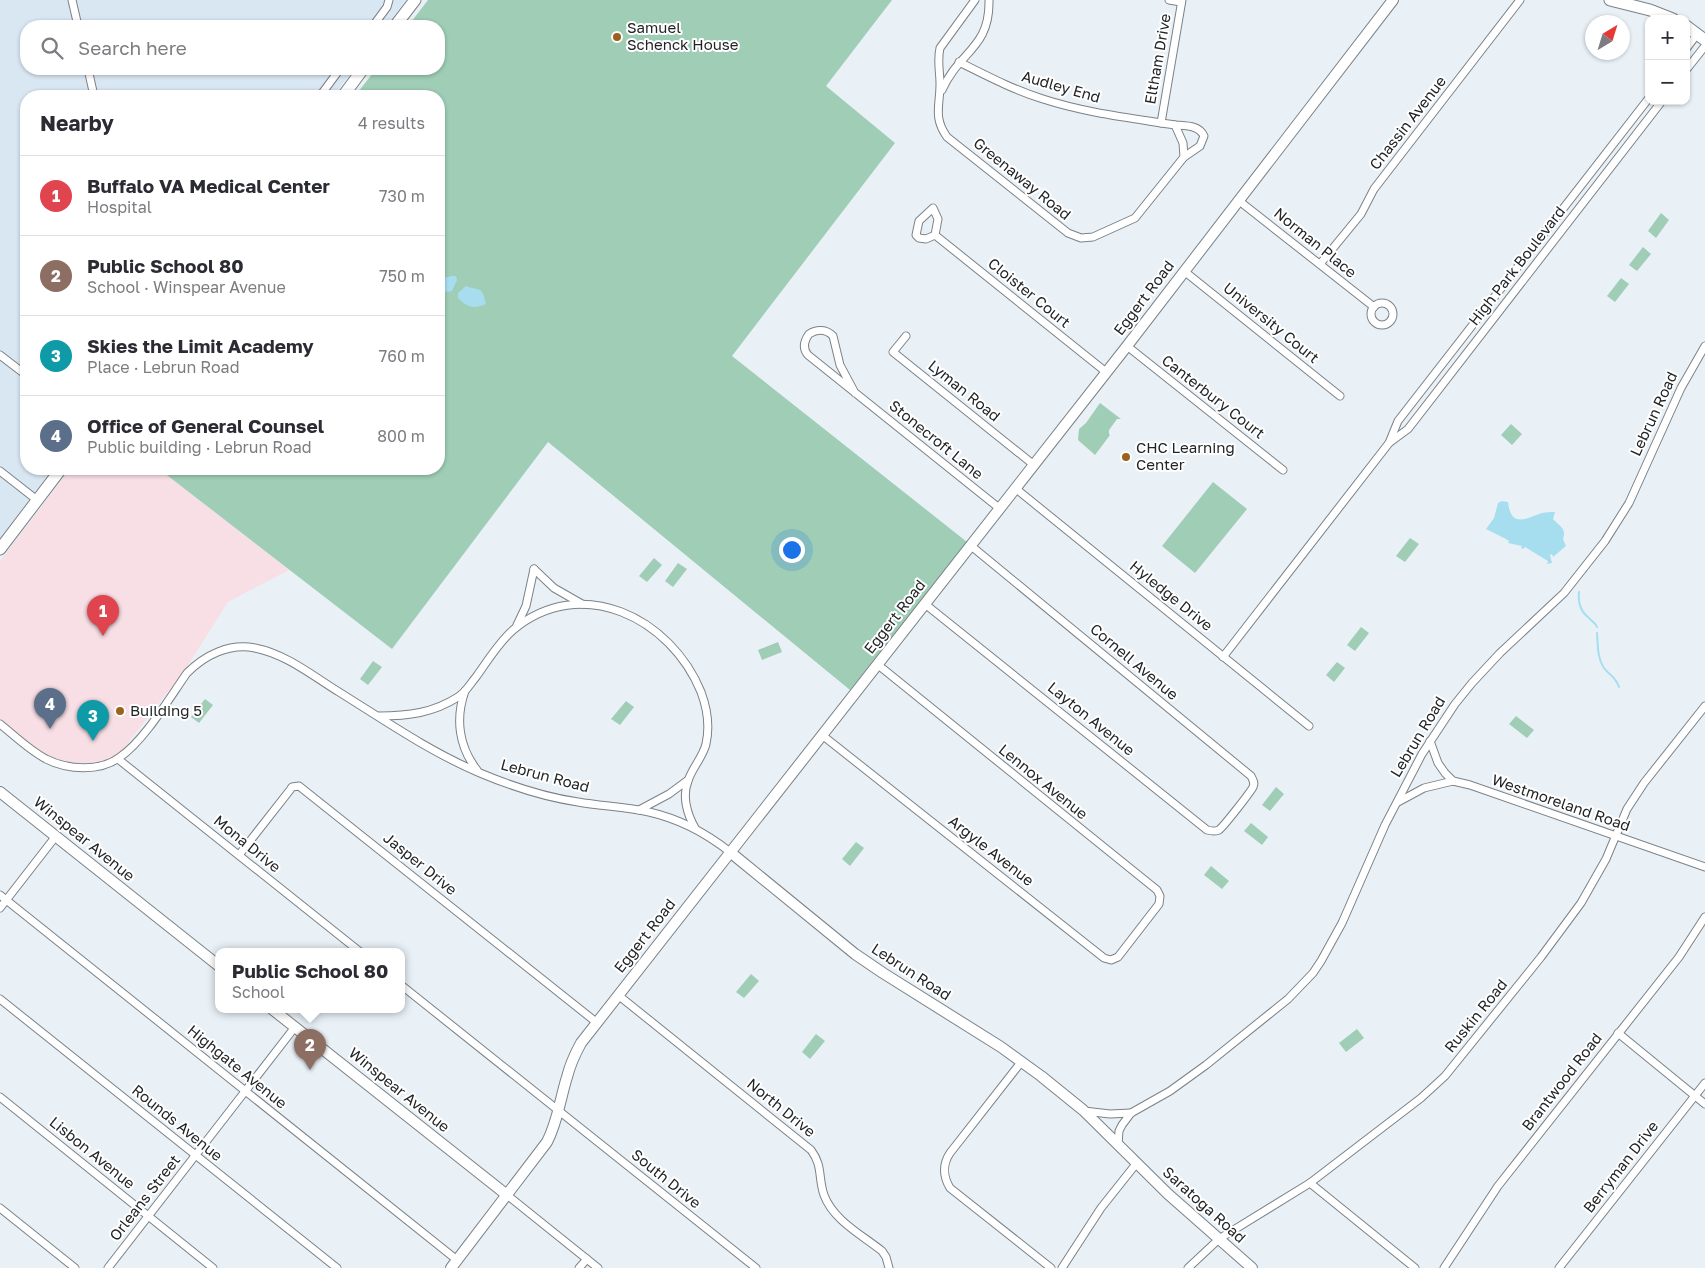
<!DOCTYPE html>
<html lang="en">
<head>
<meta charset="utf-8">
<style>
  body { margin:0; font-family:"Golos Text",sans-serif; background:#f2f2f3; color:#2b2b33 }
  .controls { position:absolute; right:15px; top:15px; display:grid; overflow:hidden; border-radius:10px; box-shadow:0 1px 4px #0004 }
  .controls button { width:45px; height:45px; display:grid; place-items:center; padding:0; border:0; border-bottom:1px solid #e1e1e2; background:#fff; color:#2b2b33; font:25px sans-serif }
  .compass { position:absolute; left:1585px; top:15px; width:45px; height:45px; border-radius:50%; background:#fff; box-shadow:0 1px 4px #0004; rotate:38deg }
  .you { position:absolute; left:791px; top:549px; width:18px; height:18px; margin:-12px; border:4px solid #fff; border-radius:50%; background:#1a73e8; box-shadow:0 0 0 8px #1a73e833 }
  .badge { display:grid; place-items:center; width:32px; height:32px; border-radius:50%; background:#111827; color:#fff; font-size:16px; font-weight:700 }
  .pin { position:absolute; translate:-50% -41px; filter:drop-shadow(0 1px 2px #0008) }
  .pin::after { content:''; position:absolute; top:26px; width:18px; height:15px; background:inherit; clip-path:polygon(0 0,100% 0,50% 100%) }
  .popup { position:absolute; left:215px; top:948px; width:190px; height:65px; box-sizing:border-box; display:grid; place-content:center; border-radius:10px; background:#fff; filter:drop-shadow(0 1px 4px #0005); font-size:16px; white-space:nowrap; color:#7c7c81 }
  .popup b { font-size:19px; color:#2b2b33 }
  .popup::after { content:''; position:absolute; left:50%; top:100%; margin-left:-10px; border:10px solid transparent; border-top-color:#fff }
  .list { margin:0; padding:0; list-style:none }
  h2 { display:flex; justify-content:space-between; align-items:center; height:65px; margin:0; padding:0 20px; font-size:21px }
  h2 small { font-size:16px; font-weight:400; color:#7c7c81 }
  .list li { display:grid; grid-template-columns:32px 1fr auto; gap:15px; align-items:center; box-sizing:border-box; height:80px; padding:0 20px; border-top:1px solid #e1e1e2 }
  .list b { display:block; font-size:19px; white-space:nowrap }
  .list p { margin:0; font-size:16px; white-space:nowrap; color:#7c7c81 }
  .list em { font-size:16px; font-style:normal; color:#7c7c81 }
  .icon { flex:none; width:28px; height:28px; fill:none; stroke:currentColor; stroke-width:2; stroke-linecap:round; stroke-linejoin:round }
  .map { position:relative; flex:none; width:1705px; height:1268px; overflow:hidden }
  .search { position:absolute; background:#fff; box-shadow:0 1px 4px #0004; left:20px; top:20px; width:425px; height:55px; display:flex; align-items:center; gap:12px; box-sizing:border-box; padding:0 18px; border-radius:20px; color:#7c7c81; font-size:19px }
  .panel { position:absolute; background:#fff; box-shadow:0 1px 4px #0004; left:20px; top:90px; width:425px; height:385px; border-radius:20px }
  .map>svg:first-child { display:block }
  .built { fill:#d9e7f3 }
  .medical { fill:#f8dee5 }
  .green { fill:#9fcdb6 }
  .water { fill:#a6def0 }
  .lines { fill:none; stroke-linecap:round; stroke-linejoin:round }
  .stream { stroke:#a6def0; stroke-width:2 }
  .street-casing { stroke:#7b8287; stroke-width:9 }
  .secondary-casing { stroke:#7b8287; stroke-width:12 }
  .primary-casing { stroke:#7b8287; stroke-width:13 }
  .street { stroke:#fff; stroke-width:7 }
  .secondary { stroke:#fff; stroke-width:10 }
  .primary { stroke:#fff; stroke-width:11 }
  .poi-dot { fill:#9a621d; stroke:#fff; stroke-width:2 }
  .labels { text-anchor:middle; stroke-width:4; stroke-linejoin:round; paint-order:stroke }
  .poi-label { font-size:15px; fill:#222527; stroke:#fff; text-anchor:start }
  .street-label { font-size:15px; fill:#222527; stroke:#fff }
</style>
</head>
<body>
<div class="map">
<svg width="1705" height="1268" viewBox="0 0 1705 1268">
  <rect width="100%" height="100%" fill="#e9f1f7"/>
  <path class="built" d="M0,0H406L386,26H26V69H354L333,96H26V469H52L0,538Z"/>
  <path class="medical" d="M70,469H159L289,570L228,602L185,670L121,752L105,760L88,763H72L46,755L0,720V561Z"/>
  <g class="green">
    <path d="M428,0H892L826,86L895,143L732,356L967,542L850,690L548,442L392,649L159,469H439V96H355L376,69H439V26H408Z"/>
    <path d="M1661,213L1669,220L1656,238L1648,231Z"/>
    <path d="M1643,247L1651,254L1637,271L1629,265Z"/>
    <path d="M1621,278L1629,284L1615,302L1607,296Z"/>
    <path d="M1100,403L1121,419H1117L1109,430V434L1110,435L1095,455L1078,440L1079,429L1086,423Z"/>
    <path d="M1511,424L1522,434L1512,445L1501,435Z"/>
    <path d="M1213,482L1247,509L1195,573L1162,546Z"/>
    <path d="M1410,538L1419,544L1405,562L1396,556Z"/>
    <path d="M654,558L662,565L647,582L639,576Z"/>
    <path d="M678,563L687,569L673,587L665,581Z"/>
    <path d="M1361,627L1369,633L1355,651L1347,645Z"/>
    <path d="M778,642L782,652L762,660L758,650Z"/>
    <path d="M373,661L382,667L368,685L360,679Z"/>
    <path d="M1337,662L1345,668L1334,682L1326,675Z"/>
    <path d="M205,699L213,705L199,723L191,717Z"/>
    <path d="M626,701L634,707L620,725L611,719Z"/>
    <path d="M1516,716L1534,730L1527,738L1509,724Z"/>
    <path d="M1276,787L1284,794L1270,811L1262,805Z"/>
    <path d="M1251,823L1268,837L1262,845L1244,831Z"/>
    <path d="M856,842L864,848L850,866L842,859Z"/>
    <path d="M1211,866L1229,881L1222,889L1204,875Z"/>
    <path d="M751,974L759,981L744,998L736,992Z"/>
    <path d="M1357,1029L1364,1038L1346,1052L1339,1043Z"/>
    <path d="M816,1034L825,1041L810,1059L802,1052Z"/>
  </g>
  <g class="water">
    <path d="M452,276H456L457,280L452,291L448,292L439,290V279Z"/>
    <path d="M466,286C482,292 481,285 486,304C474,309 468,308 458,298V293Z"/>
    <path d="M1502,501L1508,502C1511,528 1525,519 1542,513C1546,512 1551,512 1555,512L1553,519C1559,526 1567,528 1563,539L1566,546L1553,557L1552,554L1550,555L1552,563L1547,564L1548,561L1525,547L1523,549L1521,548L1522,546L1508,543L1509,541L1506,539L1486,529L1494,518L1498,503Z"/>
  </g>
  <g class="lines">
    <g class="stream">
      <path d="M1579,592C1578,602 1581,612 1589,618C1592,622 1595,622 1597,627"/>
      <path d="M1597,633C1598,645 1597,658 1604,668C1610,676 1615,676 1619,687"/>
    </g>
    <g class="street-casing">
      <g id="street">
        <path d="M72,0L78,26"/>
        <path d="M1169,0L1181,2"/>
        <path d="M373,26L387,7L389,0"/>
        <path d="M1686,49L1698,33"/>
        <path d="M959,62C987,76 1014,90 1043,99C1086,113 1131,118 1175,125L1183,143L1184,157L1135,218L1093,237L1081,238L1068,233L947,137C933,117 940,106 940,84C940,71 937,61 940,48L975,0"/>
        <path d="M88,69L94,96"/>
        <path d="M1686,70L1705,46"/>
        <path d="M942,90C959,51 990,49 989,0"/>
        <path d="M320,96L340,69"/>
        <path d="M1161,123L1182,0"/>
        <path d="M1175,125C1186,126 1199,125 1204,136L1200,146L1184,157"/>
        <path d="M1238,200L1374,307"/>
        <path d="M935,235L938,219L933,208L919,221L916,235L919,238L926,239L935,235L1106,372"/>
        <path d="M1320,264L1361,214L1374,189L1520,0"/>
        <path d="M1184,271L1340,396"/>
        <circle cx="1382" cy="314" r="11"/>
        <path d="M906,336L893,352L1034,465"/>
        <path d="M1127,346L1283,470"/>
        <path d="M0,355L26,375"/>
        <path d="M855,393L840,365L833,336C826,329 817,329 809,334C804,341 802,348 808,355L999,508"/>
        <path d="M1389,443L1408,429L1662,101"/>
        <path d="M0,471L37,500"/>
        <path d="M1015,488L1309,726"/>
        <path d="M534,569L554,588L582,604"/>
        <path d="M925,604L1207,830C1211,831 1215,832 1219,830C1223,827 1250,793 1253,787C1255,783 1253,780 1251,776L970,545"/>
        <path d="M517,625L526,606L534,569"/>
        <path d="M1223,657L1389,443L1398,421L1649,98"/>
        <path d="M465,691C455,719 459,747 477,770"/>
        <path d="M379,716C408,716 433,713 458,697C466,692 470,684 476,677C487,662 498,643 513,630C581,573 671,618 701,692C707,708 710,726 706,744C703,757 692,768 688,781C682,796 687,814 695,828"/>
        <path d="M0,724C15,736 29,750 46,759C68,770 100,772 120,757C144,741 170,697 187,673C205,655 229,643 255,648C286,654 313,676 339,692C384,720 430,752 480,773C511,786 544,797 578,802C601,806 626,807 649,812C680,819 706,833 730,852"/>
        <path d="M822,735L1104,958L1111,960L1118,957L1159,904L1160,896L1157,890L877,664"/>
        <path d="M1430,741L1438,763L1445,773L1453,781L1470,785L1705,867"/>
        <path d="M118,759L359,951"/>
        <path d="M1398,802L1424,788L1453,781"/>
        <path d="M639,810L669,794L688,780"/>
        <path d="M239,855L290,790L292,787L299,786L596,1022"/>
        <path d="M0,895L457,1260"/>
        <path d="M0,908L56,836"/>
        <path d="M401,985L756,1268"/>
        <path d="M618,995L811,1150C823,1166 818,1178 824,1195C833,1220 862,1235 882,1251L886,1257L889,1268"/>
        <path d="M0,999L337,1268"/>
        <path d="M1618,1033L1705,1104"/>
        <path d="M1022,1061L950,1153C942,1165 943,1176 950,1188L1051,1268"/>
        <path d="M0,1097L213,1268"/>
        <path d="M1084,1111L1110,1114L1131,1113"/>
        <path d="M1118,1145L1119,1131L1122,1125L1131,1113L1170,1091L1206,1065L1288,999L1313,973L1321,961L1342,923L1385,825L1422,754L1455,704L1472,683L1500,653L1564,593L1605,541L1629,503L1681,388L1705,346"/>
        <path d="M1310,1183L1415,1268"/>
        <path d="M507,1195L598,1268"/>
        <path d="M0,1208L75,1268"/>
        <path d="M108,1268L295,1027"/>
        <path d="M579,1268L587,1259"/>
        <path d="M1062,1268L1101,1208L1136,1164"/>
        <path d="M1188,1268L1219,1239L1310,1183L1421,1098L1445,1076L1541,957L1581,903L1606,859L1627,809L1644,783L1705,706"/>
        <path d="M1444,1268L1498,1186L1679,957L1705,917"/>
        <path d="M1559,1268L1705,1083"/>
      </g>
    </g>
    <g class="secondary-casing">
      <g id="secondary">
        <path d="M0,792L219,966"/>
        <path d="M730,852L855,954L883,973L1001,1047L1041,1076L1083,1110L1168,1194L1252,1268"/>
        <path d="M272,1009L507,1195"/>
        <path d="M451,1268L547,1142C558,1121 560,1099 567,1077C570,1065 575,1054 581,1043L1127,346L1393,0"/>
      </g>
    </g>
    <g class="primary-casing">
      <g id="primary">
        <path d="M1610,0L1650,10L1673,19"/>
        <path d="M395,26L415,0"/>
        <path d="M1686,26L1705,40"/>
        <path d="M343,96L363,69"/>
        <path d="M0,549L61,469"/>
      </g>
    </g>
    <use href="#street" class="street"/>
    <use href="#secondary" class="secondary"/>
    <use href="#primary" class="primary"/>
  </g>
  <g class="poi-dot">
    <circle cx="617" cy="37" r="5"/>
    <circle cx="1126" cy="457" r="5"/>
    <circle cx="120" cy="711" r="5"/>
  </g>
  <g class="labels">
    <g class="poi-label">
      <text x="627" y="33">Samuel<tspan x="627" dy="17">Schenck House</tspan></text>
      <text x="1136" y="453">CHC Learning<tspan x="1136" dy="17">Center</tspan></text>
      <text x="130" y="716">Building 5</text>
    </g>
    <g class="street-label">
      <text transform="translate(1158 59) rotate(-80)" y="5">Eltham Drive</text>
      <text transform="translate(1061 87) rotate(16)" y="5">Audley End</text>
      <text transform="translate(1408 123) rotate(-52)" y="5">Chassin Avenue</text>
      <text transform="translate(1022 179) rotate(39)" y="5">Greenaway Road</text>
      <text transform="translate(1315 243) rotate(39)" y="5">Norman Place</text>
      <text transform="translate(1517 266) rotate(-52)" y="5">High Park Boulevard</text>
      <text transform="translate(1029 293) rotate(39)" y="5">Cloister Court</text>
      <text transform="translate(1144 298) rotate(-53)" y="5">Eggert Road</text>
      <text transform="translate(1271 323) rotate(39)" y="5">University Court</text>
      <text transform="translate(964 391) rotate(39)" y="5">Lyman Road</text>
      <text transform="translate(1213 397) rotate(38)" y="5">Canterbury Court</text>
      <text transform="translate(1654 414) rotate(-65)" y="5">Lebrun Road</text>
      <text transform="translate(936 440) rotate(39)" y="5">Stonecroft Lane</text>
      <text transform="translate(1171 596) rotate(39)" y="5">Hyledge Drive</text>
      <text transform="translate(895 617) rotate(-52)" y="5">Eggert Road</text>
      <text transform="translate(1134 662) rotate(40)" y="5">Cornell Avenue</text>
      <text transform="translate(1091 719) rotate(39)" y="5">Layton Avenue</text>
      <text transform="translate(1418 737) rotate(-59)" y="5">Lebrun Road</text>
      <text transform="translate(545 776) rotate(15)" y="5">Lebrun Road</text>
      <text transform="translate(1043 782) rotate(39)" y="5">Lennox Avenue</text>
      <text transform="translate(1561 803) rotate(19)" y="5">Westmoreland Road</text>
      <text transform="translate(84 839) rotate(39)" y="5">Winspear Avenue</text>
      <text transform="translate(247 844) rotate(39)" y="5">Mona Drive</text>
      <text transform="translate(991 851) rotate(38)" y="5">Argyle Avenue</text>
      <text transform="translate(420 864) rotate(39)" y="5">Jasper Drive</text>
      <text transform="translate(645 936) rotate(-52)" y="5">Eggert Road</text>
      <text transform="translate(911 972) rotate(33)" y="5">Lebrun Road</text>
      <text transform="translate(1476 1016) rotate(-51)" y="5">Ruskin Road</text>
      <text transform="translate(237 1067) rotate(39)" y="5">Highgate Avenue</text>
      <text transform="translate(1562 1082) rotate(-52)" y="5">Brantwood Road</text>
      <text transform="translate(399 1090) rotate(39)" y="5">Winspear Avenue</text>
      <text transform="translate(781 1108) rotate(39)" y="5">North Drive</text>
      <text transform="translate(177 1123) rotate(39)" y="5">Rounds Avenue</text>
      <text transform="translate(92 1153) rotate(39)" y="5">Lisbon Avenue</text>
      <text transform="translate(1621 1167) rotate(-52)" y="5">Berryman Drive</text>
      <text transform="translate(666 1179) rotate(39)" y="5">South Drive</text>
      <text transform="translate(145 1198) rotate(-52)" y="5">Orleans Street</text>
      <text transform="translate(1204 1205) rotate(42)" y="5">Saratoga Road</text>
    </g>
  </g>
</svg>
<div class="controls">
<button>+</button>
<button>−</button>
</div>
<svg class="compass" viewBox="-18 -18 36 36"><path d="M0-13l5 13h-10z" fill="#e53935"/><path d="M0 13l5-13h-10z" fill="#7c7c81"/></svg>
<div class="you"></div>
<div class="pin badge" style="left:103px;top:636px;background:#e0444e">1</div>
<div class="pin badge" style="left:310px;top:1070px;background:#8d6e63">2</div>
<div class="popup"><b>Public School 80</b>School</div>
<div class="pin badge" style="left:93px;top:741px;background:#0f9aa8">3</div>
<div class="pin badge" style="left:50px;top:729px;background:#5c6f8a">4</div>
<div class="search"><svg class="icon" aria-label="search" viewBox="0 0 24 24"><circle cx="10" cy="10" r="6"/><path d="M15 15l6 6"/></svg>Search here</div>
<section class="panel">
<h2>Nearby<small>4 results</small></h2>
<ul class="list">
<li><span class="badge" style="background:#e0444e">1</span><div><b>Buffalo VA Medical Center</b><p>Hospital</p></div><em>730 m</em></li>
<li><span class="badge" style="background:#8d6e63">2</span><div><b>Public School 80</b><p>School · Winspear Avenue</p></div><em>750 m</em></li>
<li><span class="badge" style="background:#0f9aa8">3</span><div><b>Skies the Limit Academy</b><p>Place · Lebrun Road</p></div><em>760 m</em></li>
<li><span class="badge" style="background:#5c6f8a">4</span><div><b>Office of General Counsel</b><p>Public building · Lebrun Road</p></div><em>800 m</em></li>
</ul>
</section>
</div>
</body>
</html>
